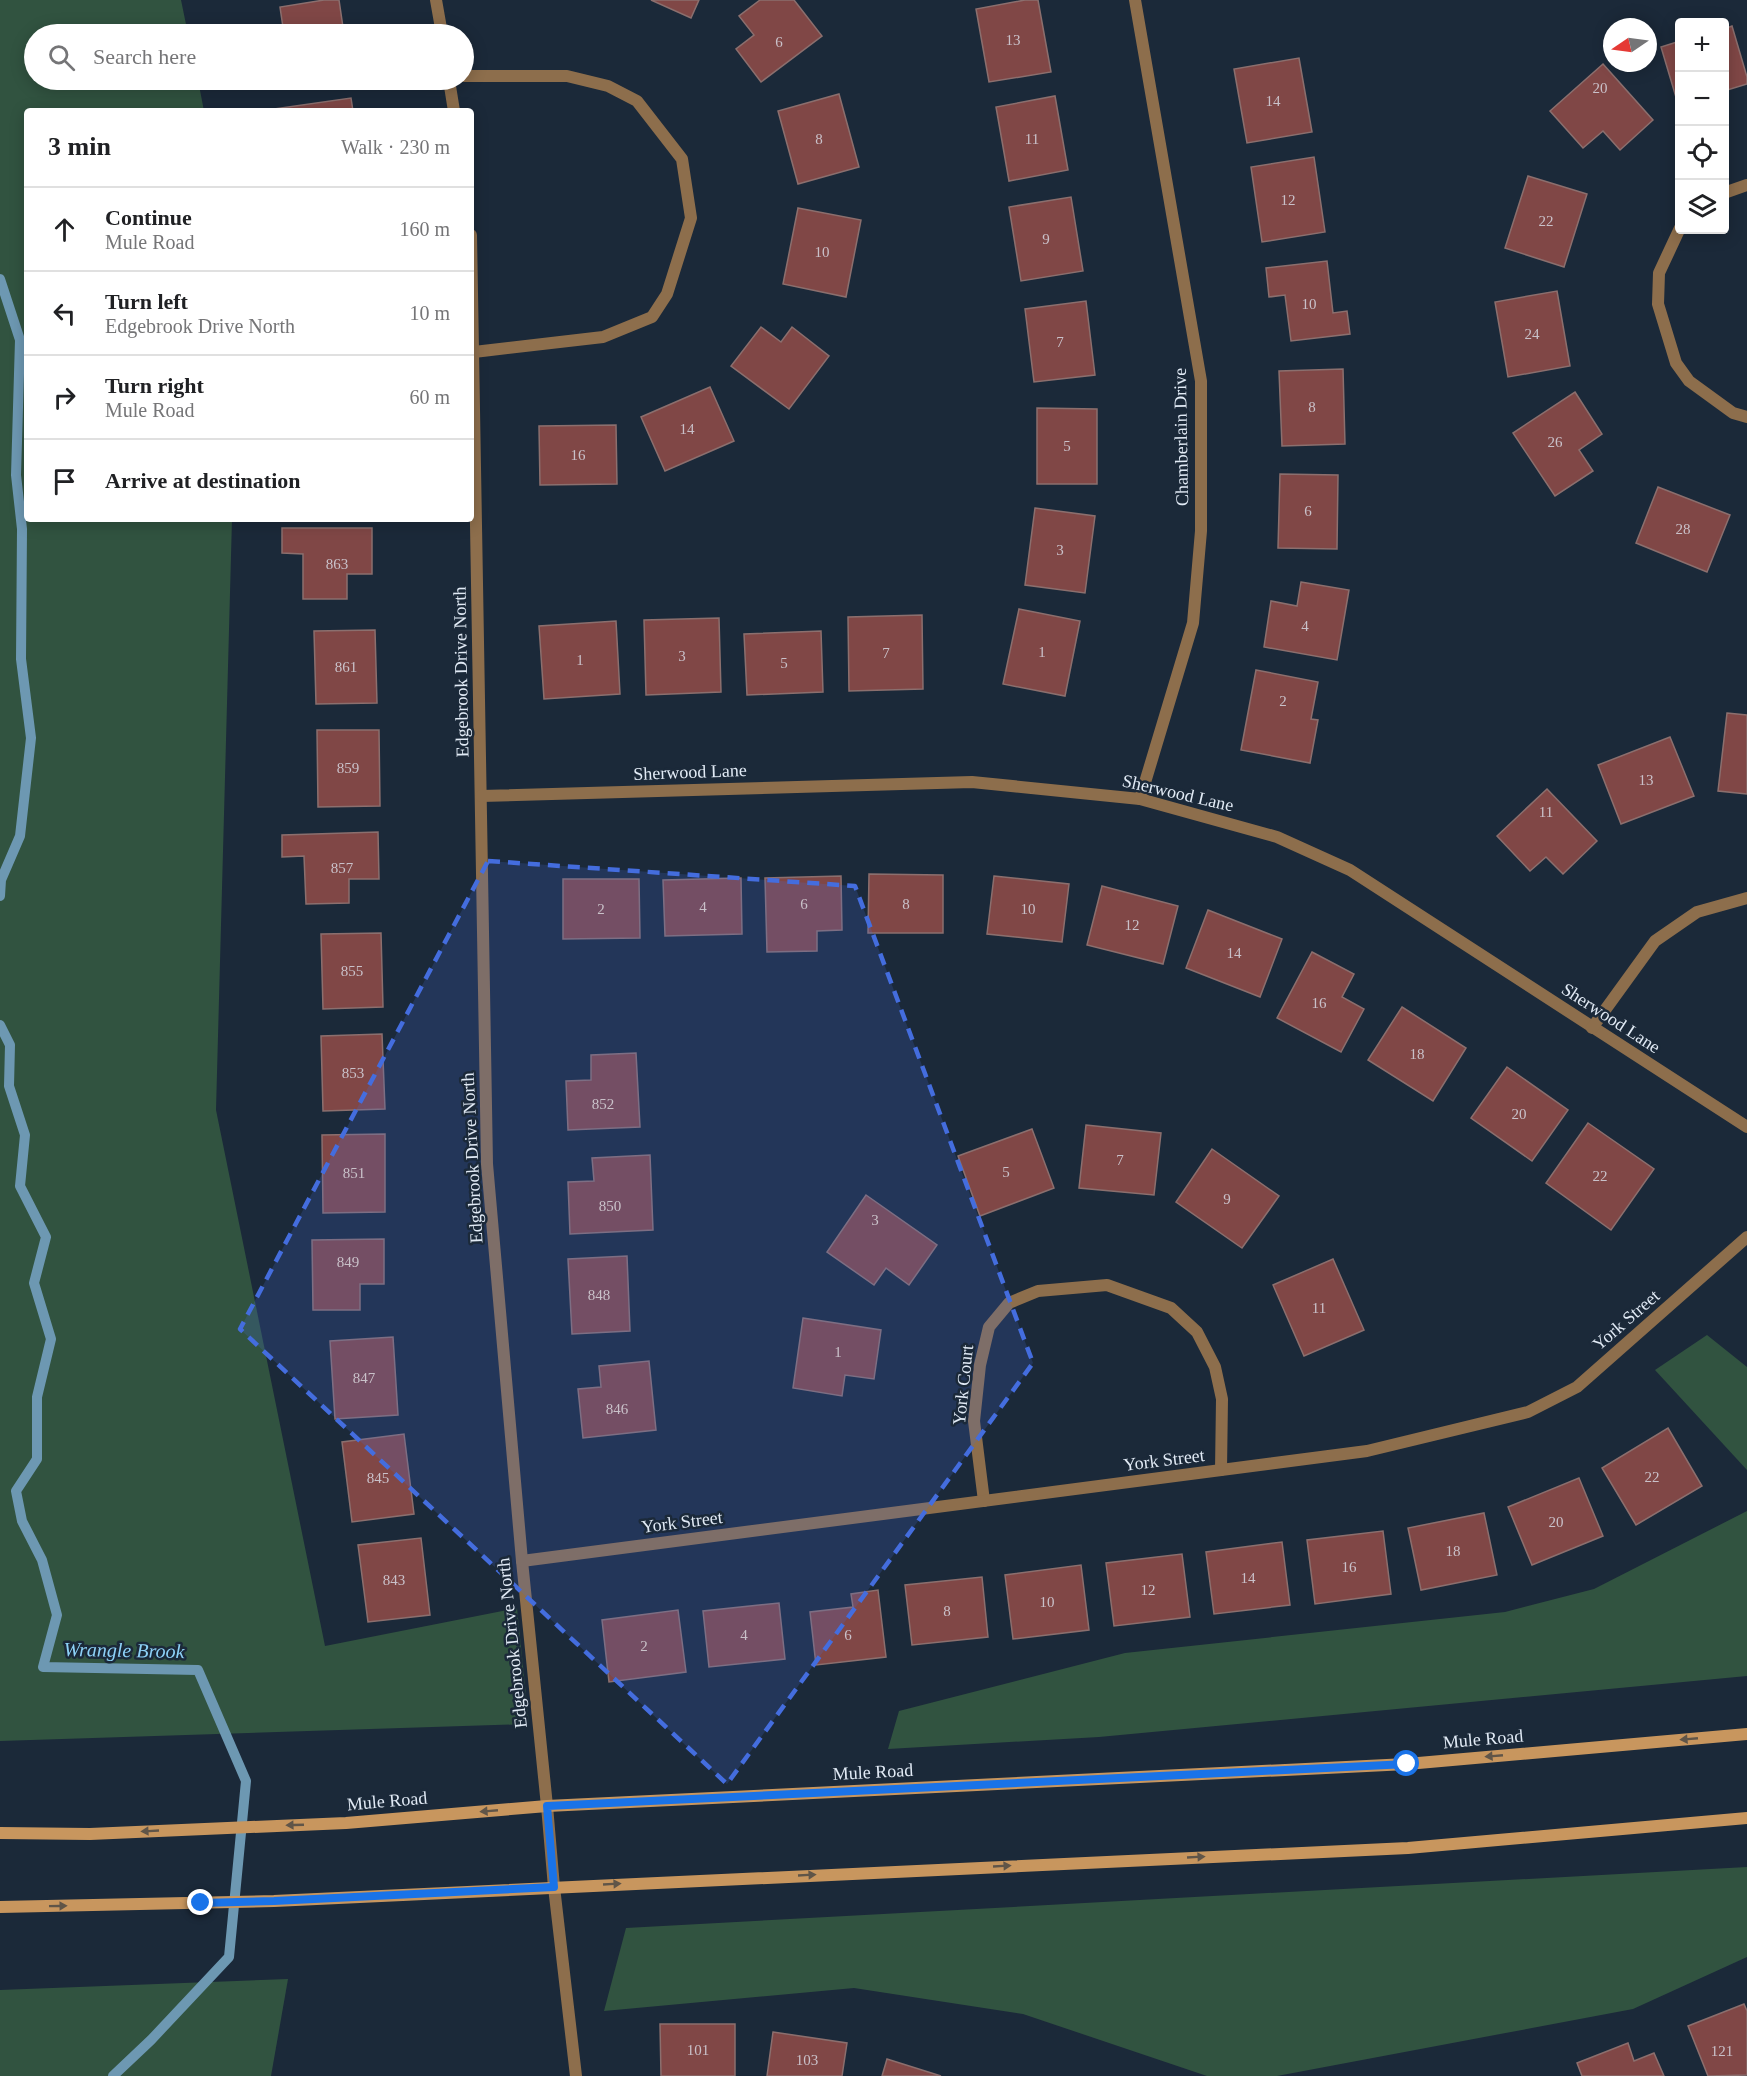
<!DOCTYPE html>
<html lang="en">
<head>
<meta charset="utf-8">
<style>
  body { margin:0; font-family:"Times New Roman",serif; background:#f2f2f2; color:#202124 }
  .controls { position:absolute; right:18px; top:18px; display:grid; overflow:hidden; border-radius:6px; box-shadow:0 3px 15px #0003 }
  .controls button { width:54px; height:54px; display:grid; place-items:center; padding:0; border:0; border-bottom:2px solid #e0e0e0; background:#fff; color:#202124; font:30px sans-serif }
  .compass { position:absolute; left:1603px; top:18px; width:54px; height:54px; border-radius:50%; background:#fff; box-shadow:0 3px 15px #0003; rotate:257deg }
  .stop { position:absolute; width:18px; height:18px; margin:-14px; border:4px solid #1a73e8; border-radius:50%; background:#fff }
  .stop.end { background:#1a73e8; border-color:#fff; box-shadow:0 2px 6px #0008 }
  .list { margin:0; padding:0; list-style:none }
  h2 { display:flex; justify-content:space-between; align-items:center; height:78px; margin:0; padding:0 24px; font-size:26px }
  h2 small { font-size:20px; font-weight:400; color:#757577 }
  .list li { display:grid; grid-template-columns:39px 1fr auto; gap:18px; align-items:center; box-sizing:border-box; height:84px; padding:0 24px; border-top:2px solid #e0e0e0 }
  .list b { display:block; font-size:22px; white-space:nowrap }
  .list p { margin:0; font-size:20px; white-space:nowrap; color:#757577 }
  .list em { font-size:20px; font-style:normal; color:#757577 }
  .icon { flex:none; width:33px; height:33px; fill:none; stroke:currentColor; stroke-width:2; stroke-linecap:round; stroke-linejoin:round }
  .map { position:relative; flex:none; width:1747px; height:2076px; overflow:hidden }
  .search { position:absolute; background:#fff; box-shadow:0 3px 15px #0003; left:24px; top:24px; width:450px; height:66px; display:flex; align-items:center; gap:15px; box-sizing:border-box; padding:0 21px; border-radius:33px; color:#757577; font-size:22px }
  .panel { position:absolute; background:#fff; box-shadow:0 3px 15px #0003; left:24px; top:108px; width:450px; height:414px; border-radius:6px }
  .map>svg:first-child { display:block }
  .green { fill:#315340 }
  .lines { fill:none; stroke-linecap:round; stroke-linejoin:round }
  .stream { stroke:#6d98b2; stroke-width:10 }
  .building { fill:#804746; stroke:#8b6f6e; stroke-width:1.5 }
  .street { stroke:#8d6e4c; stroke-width:12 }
  .secondary { stroke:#c8965e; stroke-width:12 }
  .oneway { fill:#605548 }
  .route { stroke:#1a73e8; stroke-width:8 }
  .marked { fill:#446dde; fill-opacity:0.2; stroke:#446dde; stroke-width:4.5; stroke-dasharray:12 8; stroke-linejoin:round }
  .labels { text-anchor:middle; stroke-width:5; stroke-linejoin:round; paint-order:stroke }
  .number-label { font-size:15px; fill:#c9c1c9 }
  .street-label { font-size:18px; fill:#e1eaf5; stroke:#1b2939 }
  .water-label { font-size:20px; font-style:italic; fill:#8dd1f7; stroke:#1b2939 }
</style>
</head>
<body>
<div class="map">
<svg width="1747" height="2076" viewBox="0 0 1747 2076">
  <rect width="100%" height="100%" fill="#1b2939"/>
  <g class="green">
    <path d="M0,0H181L188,34H34V80H198L204,111H27V519H232L216,1110L325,1646L517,1608L529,1724L0,1741Z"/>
    <path d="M1707,1335L1747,1367V1470L1655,1370Z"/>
    <path d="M1747,1511V1676L1099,1737L888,1749L899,1711L1125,1653L1505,1612L1594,1589Z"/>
    <path d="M1747,1867V1957L1633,2009L1277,2076H1207L1023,2014L854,1988L604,2011L626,1928Z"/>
    <path d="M288,1979L271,2076H0V1990Z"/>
  </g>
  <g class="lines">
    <g class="stream">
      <path d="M0,279L20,340L16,475L22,529L21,659L31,738L20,836L1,880L0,896"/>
      <path d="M0,1025L10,1045L9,1086L25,1135L20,1186L46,1237L34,1283L51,1339L37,1397V1459L16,1491L22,1521L42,1560L57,1615L43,1667L198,1670L246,1781L229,1957L151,2040L113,2076"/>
    </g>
  </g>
  <g class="building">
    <path d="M324,0H339L344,34H284L280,7Z"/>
    <path d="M651,0H699L691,18Z"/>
    <path d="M760,0H794L822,36L761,82L736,49L754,35L739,16Z"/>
    <path d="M1025,0H1038L1051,72L989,82L976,9Z"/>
    <path d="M1732,26L1747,77V84L1724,91V29Z"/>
    <path d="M1680,41V103L1678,104L1661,47Z"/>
    <path d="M1299,58L1312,132L1247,143L1234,69Z"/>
    <path d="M1603,64L1653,120L1620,150L1603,131L1583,148L1550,111Z"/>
    <path d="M839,94L859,167L798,184L778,111Z"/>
    <path d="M1055,96L1068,170L1009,181L996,107Z"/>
    <path d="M351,98L353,111H260Z"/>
    <path d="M1314,157L1325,232L1262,242L1251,167Z"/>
    <path d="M1528,176L1587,194L1564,267L1505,248Z"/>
    <path d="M1071,197L1083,271L1021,281L1009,207Z"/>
    <path d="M798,208L861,220L846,297L783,284Z"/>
    <path d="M1327,261L1333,313L1347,311L1350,334L1291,341L1285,295L1269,297L1266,268Z"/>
    <path d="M1557,291L1570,366L1508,377L1495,302Z"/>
    <path d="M1086,301L1095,375L1034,382L1025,309Z"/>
    <path d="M761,327L781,342L792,327L829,356L789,409L731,366Z"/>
    <path d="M1343,369L1345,444L1282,446L1279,371Z"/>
    <path d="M710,387L734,441L665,471L641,417Z"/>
    <path d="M1575,392L1602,434L1579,450L1593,471L1555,496L1513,433Z"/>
    <path d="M1037,408L1097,409V484H1037Z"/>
    <path d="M616,425L617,484L540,485L539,426Z"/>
    <path d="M1280,474L1338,475L1337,549L1278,548Z"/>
    <path d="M1658,487L1730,515L1707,572L1636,543Z"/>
    <path d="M1035,508L1095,516L1085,593L1025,585Z"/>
    <path d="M282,528H372V574H347V599H303V554L282,553Z"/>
    <path d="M1301,582L1349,590L1337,660L1264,647L1271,601L1297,606Z"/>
    <path d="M1019,609L1080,621L1065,696L1003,684Z"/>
    <path d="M922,615L923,689L849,691L848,617Z"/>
    <path d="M719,618L721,692L646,695L644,620Z"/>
    <path d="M616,621L620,694L544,699L539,626Z"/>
    <path d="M375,630L377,703L316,704L314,631Z"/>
    <path d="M821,631L823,692L747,695L744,634Z"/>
    <path d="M1256,670L1318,682L1311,719L1318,720L1310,763L1241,750Z"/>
    <path d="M1727,713L1747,715V794L1718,791Z"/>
    <path d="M317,730H379L380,806L318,807Z"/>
    <path d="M1670,737L1694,796L1621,824L1598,765Z"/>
    <path d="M1547,789L1597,841L1563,874L1546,857L1530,871L1497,836Z"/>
    <path d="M378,832L379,879H349V903L306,904L304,856L282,857V835Z"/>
    <path d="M869,874L943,875V933H868Z"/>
    <path d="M841,876L842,930L817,931V951L767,952L765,878Z"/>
    <path d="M994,876L1069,884L1062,942L987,934Z"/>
    <path d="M741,878L742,934L665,936L663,880Z"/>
    <path d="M563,879H639L640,938L563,939Z"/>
    <path d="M1102,886L1178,906L1163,964L1087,945Z"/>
    <path d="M1208,910L1282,939L1260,997L1186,968Z"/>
    <path d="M381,933L383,1007L323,1009L321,934Z"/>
    <path d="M1312,952L1354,974L1342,997L1364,1009L1341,1052L1277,1018Z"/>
    <path d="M1402,1007L1466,1048L1433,1101L1368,1060Z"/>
    <path d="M382,1034L385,1109L323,1111L321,1036Z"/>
    <path d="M636,1053L640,1127L568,1130L566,1081L591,1080V1055Z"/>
    <path d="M1507,1067L1568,1110L1532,1161L1471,1118Z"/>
    <path d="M1588,1123L1654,1169L1611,1230L1546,1183Z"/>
    <path d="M1086,1125L1161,1133L1154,1195L1079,1188Z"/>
    <path d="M1032,1129L1054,1188L980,1216L958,1156Z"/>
    <path d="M385,1134V1212L323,1213L322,1135Z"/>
    <path d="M1212,1149L1279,1196L1242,1248L1176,1202Z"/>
    <path d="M650,1155L653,1230L570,1234L568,1182L594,1181L592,1158Z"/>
    <path d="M866,1195L937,1245L909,1285L886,1268L874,1285L827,1252Z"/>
    <path d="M384,1239V1284H360V1310H313L312,1240Z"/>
    <path d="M627,1256L630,1331L572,1334L568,1259Z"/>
    <path d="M1333,1259L1364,1330L1304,1356L1273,1285Z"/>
    <path d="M803,1318L881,1330L874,1379L845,1375L842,1396L793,1388Z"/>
    <path d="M393,1337L398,1415L335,1419L330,1341Z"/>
    <path d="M649,1361L656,1430L583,1438L578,1389L601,1387L599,1366Z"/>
    <path d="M1668,1428L1702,1486L1636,1525L1602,1468Z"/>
    <path d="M404,1434L414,1514L352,1522L342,1442Z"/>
    <path d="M1579,1478L1603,1536L1532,1565L1508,1507Z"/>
    <path d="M1484,1513L1497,1575L1421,1590L1408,1528Z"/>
    <path d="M1383,1531L1391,1594L1315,1604L1307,1540Z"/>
    <path d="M421,1538L430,1615L368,1622L358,1545Z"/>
    <path d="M1282,1542L1290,1605L1214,1614L1206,1552Z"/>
    <path d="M1182,1554L1190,1617L1114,1626L1106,1563Z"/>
    <path d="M1081,1565L1089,1630L1013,1639L1005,1575Z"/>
    <path d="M982,1577L988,1637L912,1645L905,1585Z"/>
    <path d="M878,1590L886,1657L816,1665L810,1612L853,1607L851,1594Z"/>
    <path d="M779,1603L785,1659L709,1667L703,1611Z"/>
    <path d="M678,1610L686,1672L609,1682L602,1620Z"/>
    <path d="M1744,2004L1747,2011V2075L1708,2076L1688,2026Z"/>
    <path d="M660,2024H735V2076H661Z"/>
    <path d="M773,2032L847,2043L842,2076H767Z"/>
    <path d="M1628,2043L1634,2061L1654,2053L1664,2076H1582L1577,2063Z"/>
    <path d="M887,2059L941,2076H882Z"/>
  </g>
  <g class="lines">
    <g class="street">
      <path d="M436,0L442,34"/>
      <path d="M1135,0L1201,381V531L1193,623L1140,799"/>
      <path d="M464,76H567L608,86L637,101L682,159L691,218L667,294L652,317L603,337L474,352"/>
      <path d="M449,80L454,111"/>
      <path d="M1724,193L1747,185"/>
      <path d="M1680,228L1659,273L1658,304L1676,363L1689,381L1733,413L1747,417"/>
      <path d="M471,235L487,1164L522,1561L547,1806L554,1887L576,2076"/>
      <path d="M481,796L972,782L1140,799L1277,837L1350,870L1747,1127"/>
      <path d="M1592,1028L1655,941L1697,912L1747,898"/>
      <path d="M984,1501L974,1421L980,1365L989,1327L1009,1303L1038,1291L1107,1285L1171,1308L1197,1332L1215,1367L1222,1399L1221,1470"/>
      <path d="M522,1561L1367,1451L1528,1412L1577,1387L1747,1237"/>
    </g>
    <g class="secondary">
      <path d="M0,1833L90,1834L346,1823L547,1806L1407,1764L1747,1734"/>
      <path d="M0,1907L274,1901L1408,1848L1747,1818"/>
    </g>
  </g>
  <defs><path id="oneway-solid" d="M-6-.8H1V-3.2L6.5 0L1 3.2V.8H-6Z" transform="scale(1.5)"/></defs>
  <g class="oneway">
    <use href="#oneway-solid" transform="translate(1689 1739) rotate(175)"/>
    <use href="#oneway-solid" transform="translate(1494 1756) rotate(175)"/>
    <use href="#oneway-solid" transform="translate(489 1811) rotate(175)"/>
    <use href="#oneway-solid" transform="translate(295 1825) rotate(178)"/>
    <use href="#oneway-solid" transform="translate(150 1831) rotate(177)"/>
    <use href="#oneway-solid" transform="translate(1196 1857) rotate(-3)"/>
    <use href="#oneway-solid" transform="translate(1002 1866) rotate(-3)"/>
    <use href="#oneway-solid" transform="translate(807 1875) rotate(-3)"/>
    <use href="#oneway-solid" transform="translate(612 1884) rotate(-3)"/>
    <use href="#oneway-solid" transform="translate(58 1906) rotate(-1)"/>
  </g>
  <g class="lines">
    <path class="route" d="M201,1903L274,1901L554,1887L547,1806L1407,1764"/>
  </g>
  <path class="marked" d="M488,861L855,886L1033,1363L727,1784L240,1329Z"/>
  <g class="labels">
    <g class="number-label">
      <text x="1013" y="45">13</text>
      <text x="779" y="47">6</text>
      <text x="1600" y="93">20</text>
      <text x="1273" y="106">14</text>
      <text x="819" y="144">8</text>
      <text x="1032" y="144">11</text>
      <text x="1288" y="205">12</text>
      <text x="1546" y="226">22</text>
      <text x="1046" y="244">9</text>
      <text x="822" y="257">10</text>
      <text x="1309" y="309">10</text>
      <text x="1532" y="339">24</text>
      <text x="1060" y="347">7</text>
      <text x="1312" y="412">8</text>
      <text x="687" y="434">14</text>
      <text x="1555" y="447">26</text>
      <text x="1067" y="451">5</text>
      <text x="578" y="460">16</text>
      <text x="1308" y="516">6</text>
      <text x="1683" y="534">28</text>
      <text x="1060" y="555">3</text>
      <text x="337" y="569">863</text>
      <text x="1305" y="631">4</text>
      <text x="1042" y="657">1</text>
      <text x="886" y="658">7</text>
      <text x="682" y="661">3</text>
      <text x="580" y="665">1</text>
      <text x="784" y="668">5</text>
      <text x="346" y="672">861</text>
      <text x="1283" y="706">2</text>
      <text x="348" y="773">859</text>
      <text x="1646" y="785">13</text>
      <text x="1546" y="817">11</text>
      <text x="342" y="873">857</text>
      <text x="804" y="909">6</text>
      <text x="906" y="909">8</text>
      <text x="703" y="912">4</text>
      <text x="601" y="914">2</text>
      <text x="1028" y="914">10</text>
      <text x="1132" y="930">12</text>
      <text x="1234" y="958">14</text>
      <text x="352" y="976">855</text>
      <text x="1319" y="1008">16</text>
      <text x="1417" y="1059">18</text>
      <text x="353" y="1078">853</text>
      <text x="603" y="1109">852</text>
      <text x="1519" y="1119">20</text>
      <text x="1120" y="1165">7</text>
      <text x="1006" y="1177">5</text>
      <text x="354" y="1178">851</text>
      <text x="1600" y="1181">22</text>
      <text x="1227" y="1204">9</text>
      <text x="610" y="1211">850</text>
      <text x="875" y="1225">3</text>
      <text x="348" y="1267">849</text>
      <text x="599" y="1300">848</text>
      <text x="1319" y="1313">11</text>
      <text x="838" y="1357">1</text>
      <text x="364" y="1383">847</text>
      <text x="617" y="1414">846</text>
      <text x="1652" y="1482">22</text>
      <text x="378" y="1483">845</text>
      <text x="1556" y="1527">20</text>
      <text x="1453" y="1556">18</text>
      <text x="1349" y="1572">16</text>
      <text x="1248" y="1583">14</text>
      <text x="394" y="1585">843</text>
      <text x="1148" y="1595">12</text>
      <text x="1047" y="1607">10</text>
      <text x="947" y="1616">8</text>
      <text x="744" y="1640">4</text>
      <text x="848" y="1640">6</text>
      <text x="644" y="1651">2</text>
      <text x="698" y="2055">101</text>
      <text x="1722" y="2056">121</text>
      <text x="807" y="2065">103</text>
    </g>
    <g class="street-label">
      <text transform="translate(1181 437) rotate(-91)" y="6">Chamberlain Drive</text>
      <text transform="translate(461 672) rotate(-91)" y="6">Edgebrook Drive North</text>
      <text transform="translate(690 772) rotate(-2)" y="6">Sherwood Lane</text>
      <text transform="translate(1178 793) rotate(13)" y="6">Sherwood Lane</text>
      <text transform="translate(1611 1018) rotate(33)" y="6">Sherwood Lane</text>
      <text transform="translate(472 1158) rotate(-93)" y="6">Edgebrook Drive North</text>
      <text transform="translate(1626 1320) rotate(-41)" y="6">York Street</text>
      <text transform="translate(963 1385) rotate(-84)" y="6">York Court</text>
      <text transform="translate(1164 1460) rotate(-7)" y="6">York Street</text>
      <text transform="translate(682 1522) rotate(-7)" y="6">York Street</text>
      <text transform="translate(512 1643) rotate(-96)" y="6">Edgebrook Drive North</text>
      <text transform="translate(1483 1739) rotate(-5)" y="6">Mule Road</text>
      <text transform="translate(873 1772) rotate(-3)" y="6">Mule Road</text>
      <text transform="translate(387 1801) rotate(-5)" y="6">Mule Road</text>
    </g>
    <g class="water-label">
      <text transform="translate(124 1650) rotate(1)" y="7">Wrangle Brook</text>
    </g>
  </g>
</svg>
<div class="controls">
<button>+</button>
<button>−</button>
<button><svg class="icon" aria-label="locate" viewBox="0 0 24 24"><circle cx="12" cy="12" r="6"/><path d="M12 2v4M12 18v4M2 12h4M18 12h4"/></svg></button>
<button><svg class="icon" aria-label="layers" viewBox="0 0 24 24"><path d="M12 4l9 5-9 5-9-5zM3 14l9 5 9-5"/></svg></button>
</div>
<svg class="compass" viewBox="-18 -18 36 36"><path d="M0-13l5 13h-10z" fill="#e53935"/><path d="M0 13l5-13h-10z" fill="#757577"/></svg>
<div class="stop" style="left:1407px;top:1764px"></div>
<div class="stop end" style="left:201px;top:1903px"></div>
<div class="search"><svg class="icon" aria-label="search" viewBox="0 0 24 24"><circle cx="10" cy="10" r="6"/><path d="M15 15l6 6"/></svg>Search here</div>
<section class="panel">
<h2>3 min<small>Walk · 230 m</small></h2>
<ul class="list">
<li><svg class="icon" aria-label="ahead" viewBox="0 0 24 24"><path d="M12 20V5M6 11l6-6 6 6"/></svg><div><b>Continue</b><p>Mule Road</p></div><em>160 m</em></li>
<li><svg class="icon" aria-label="left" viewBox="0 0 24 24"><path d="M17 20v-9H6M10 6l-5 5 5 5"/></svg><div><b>Turn left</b><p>Edgebrook Drive North</p></div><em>10 m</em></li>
<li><svg class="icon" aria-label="right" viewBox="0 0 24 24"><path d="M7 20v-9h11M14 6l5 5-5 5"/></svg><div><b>Turn right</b><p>Mule Road</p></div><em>60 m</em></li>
<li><svg class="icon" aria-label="arrive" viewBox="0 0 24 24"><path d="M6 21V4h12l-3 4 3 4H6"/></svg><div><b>Arrive at destination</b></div></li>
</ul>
</section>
</div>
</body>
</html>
